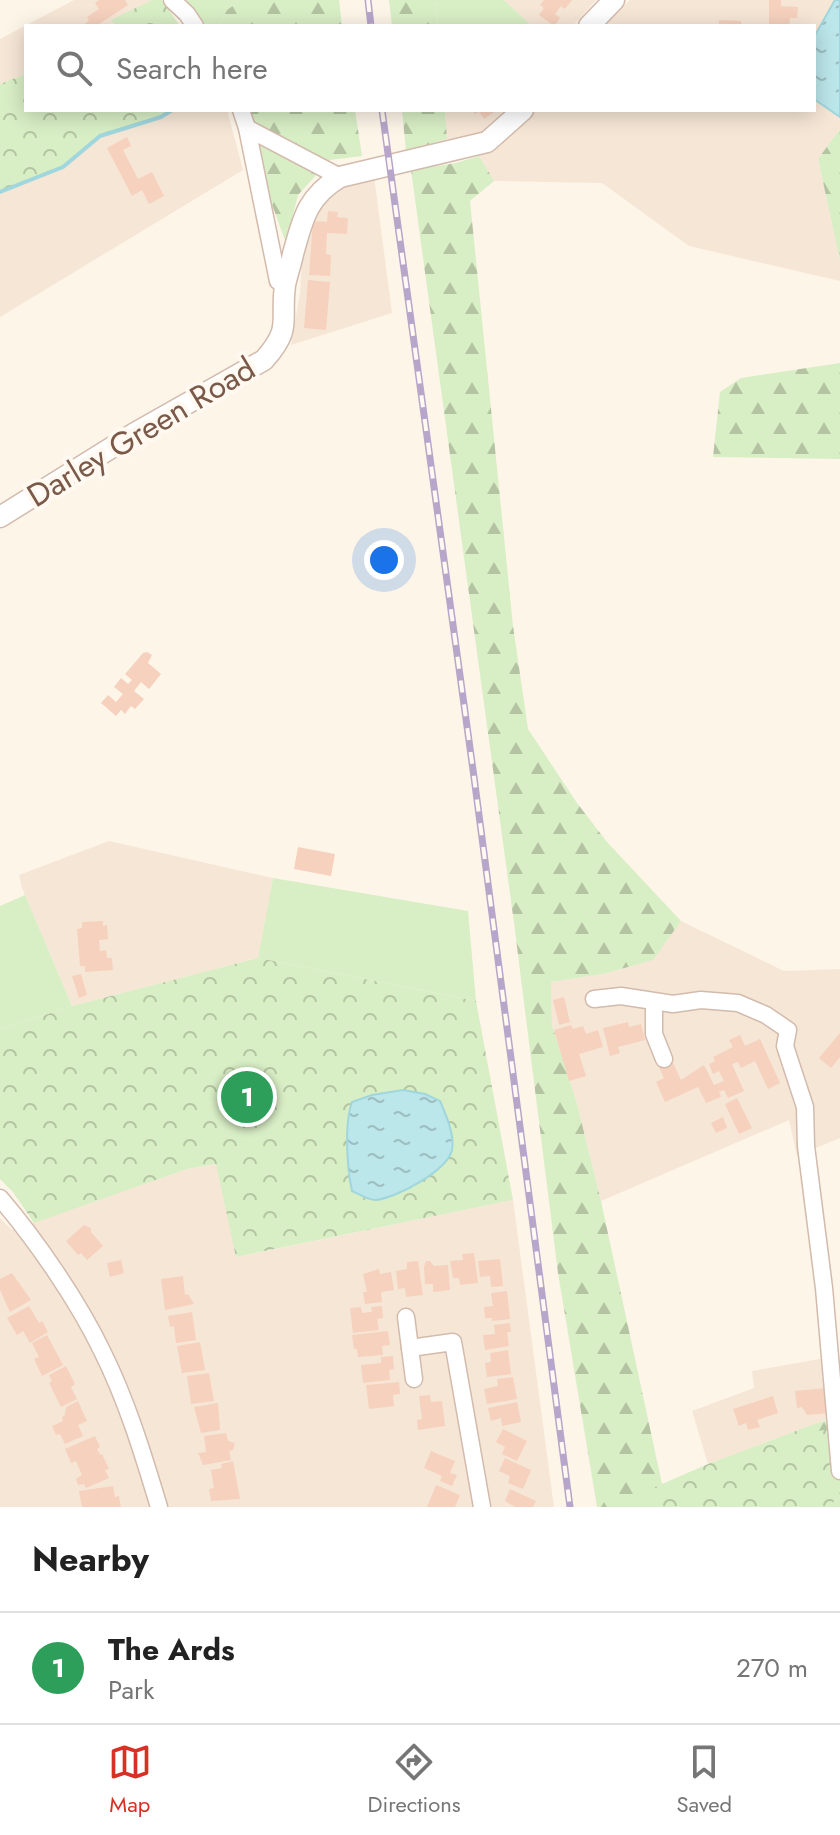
<!DOCTYPE html>
<html lang="en">
<head>
<meta charset="utf-8">
<style>
  body { margin:0; font-family:Jost,sans-serif; background:#f6f6f6; color:#222 }
  .you { position:absolute; left:384px; top:560px; width:28px; height:28px; margin:-20px; border:6px solid #fff; border-radius:50%; background:#1a73e8; box-shadow:0 0 0 12px #1a73e833 }
  .badge { display:grid; place-items:center; width:52px; height:52px; border-radius:50%; background:#d93025; color:#fff; font-size:26px; font-weight:700 }
  .pin { position:absolute; translate:-50% -50%; border:4px solid #fff; box-shadow:0 2px 8px #0006 }
  .list { margin:0; padding:0; list-style:none }
  h2 { display:flex; justify-content:space-between; align-items:center; height:104px; margin:0; padding:0 32px; font-size:34px }
  h2 small { font-size:26px; font-weight:400; color:#767676 }
  .list li { display:grid; grid-template-columns:52px 1fr auto; gap:24px; align-items:center; box-sizing:border-box; height:112px; padding:0 32px; border-top:2px solid #e0e0e0 }
  .list b { display:block; font-size:30px; white-space:nowrap }
  .list p { margin:0; font-size:26px; white-space:nowrap; color:#767676 }
  .list em { font-size:26px; font-style:normal; color:#767676 }
  .icon { flex:none; width:44px; height:44px; fill:none; stroke:currentColor; stroke-width:2; stroke-linecap:round; stroke-linejoin:round }
  .map { position:relative; flex:none; width:840px; height:1507px; overflow:hidden }
  .search { position:absolute; background:#fff; box-shadow:0 4px 20px #0003; left:24px; right:24px; top:24px; height:88px; display:flex; align-items:center; gap:20px; box-sizing:border-box; padding:0 28px; border-radius:0px; color:#767676; font-size:30px }
  .sheet { height:216px; background:#fff }
  nav { display:flex; justify-content:space-around; align-items:center; box-sizing:border-box; height:112px; border-top:2px solid #e0e0e0; background:#fff; font-size:22px; color:#767676 }
  nav a { display:grid; justify-items:center; gap:4px }
  nav .on { color:#d93025 }
  .map>svg:first-child { display:block }
  .residential { fill:#f6e6d6 }
  .grass { fill:#d8eec5 }
  .forest { fill:url(#forest-firs) }
  .park { fill:url(#park-crowns) }
  .water { fill:url(#water-ripples); stroke:#a0d6dd; stroke-width:2 }
  .lines { fill:none; stroke-linecap:round; stroke-linejoin:round }
  .stream { stroke:#a0d6dd; stroke-width:4 }
  .building { fill:#f6d1be }
  .minor-casing { stroke:#d2bbad; stroke-width:19 }
  .tertiary-casing { stroke:#d2bbad; stroke-width:23 }
  .minor { stroke:#fff; stroke-width:16 }
  .tertiary { stroke:#fff; stroke-width:20 }
  .rail-casing { stroke:#b7a5ca; stroke-width:7 }
  .rail { stroke:#fff9f1; stroke-width:4; stroke-dasharray:12; stroke-linecap:butt }
  .labels { text-anchor:middle; stroke-width:8; stroke-linejoin:round; paint-order:stroke }
  .street-label { font-size:32px; fill:#7b5949; stroke:#fff9f1 }
</style>
</head>
<body>
<div class="map">
<svg width="840" height="1507" viewBox="0 0 840 1507">
  <defs>
    <pattern id="forest-firs" width="22" height="20" patternUnits="userSpaceOnUse" patternTransform="scale(2)"><rect width="22" height="20" fill="#d8eec5"/><path d="M5 1l3.5 6h-7zM16 11l3.5 6h-7z" fill="#b4c4a2"/></pattern>
    <pattern id="park-crowns" width="20" height="18" patternUnits="userSpaceOnUse" patternTransform="scale(2)"><rect width="20" height="18" fill="#d8eec5"/><path d="M2 6a3 3 0 1 1 6 0M12 15a3 3 0 1 1 6 0" fill="none" stroke="#b4c4a2"/></pattern>
    <pattern id="water-ripples" width="26" height="14" patternUnits="userSpaceOnUse" patternTransform="scale(2)"><rect width="26" height="14" fill="#bbe6ea"/><path d="M2 4q2-2 4 0t4 0M15 11q2-2 4 0t4 0" fill="none" stroke="#9dbdc0"/></pattern>
  </defs>
  <rect width="100%" height="100%" fill="#fef5e9"/>
  <g class="residential">
    <path d="M74,0H152L112,20L116,26H26V74L0,84V39Z"/>
    <path d="M504,0H596L573,26H532Z"/>
    <path d="M630,0H835L814,37V26H603Z"/>
    <path d="M814,99L840,117V129L818,159L840,261V281L689,246L602,183L494,181L479,156L520,127L534,110H814Z"/>
    <path d="M172,110H227L243,170L0,317V192L63,167L100,136L161,117Z"/>
    <path d="M445,110H512L479,138L447,139Z"/>
    <path d="M374,176L392,313L291,345L300,293L303,240L314,216L328,195L343,184Z"/>
    <path d="M109,841L273,878L258,958L72,1006L22,888L19,875Z"/>
    <path d="M681,921L784,971L840,969V1138L797,1156L789,1120L601,1201L576,1100L552,1025L551,982L603,974L652,960Z"/>
    <path d="M217,1164L237,1257L513,1200L554,1507H0V1218L12,1230L187,1169Z"/>
    <path d="M825,1358L833,1417L708,1464L692,1411L754,1388L752,1371Z"/>
  </g>
  <g class="grass">
    <path d="M178,0H241L227,10L218,26H203Z"/>
    <path d="M435,0H504L532,26H438Z"/>
    <path d="M273,878L468,911L476,1001L258,958Z"/>
    <path d="M25,895L72,1006L0,1030V906Z"/>
  </g>
  <g class="forest">
    <path d="M241,0H339L342,26H218L227,10Z"/>
    <path d="M389,0H435L438,26H392Z"/>
    <path d="M249,110H355L362,156L330,160L298,195L286,243L256,161L252,116Z"/>
    <path d="M402,110H445L447,139L406,151Z"/>
    <path d="M840,129V261L818,159Z"/>
    <path d="M479,156L494,181L470,201L513,626L528,729L577,803L607,842L681,921L653,960L603,974L551,982L552,1025L576,1100L601,1201L662,1484L676,1502L739,1507H597L558,1273L514,923L411,170L456,163Z"/>
    <path d="M840,363V459L713,457L720,392L741,378Z"/>
    <path d="M840,1416V1507H818L817,1423Z"/>
  </g>
  <g class="park">
    <path d="M152,0H162L180,26H116L111,20Z"/>
    <path d="M26,74V110H172L161,117L100,136L63,167L0,192V84Z"/>
    <path d="M258,958L476,1001L513,1200L236,1257L216,1164L187,1169L34,1223L13,1192L0,1179V1030L72,1006Z"/>
    <path d="M817,1423L818,1431L830,1429L834,1507H640L639,1494L708,1464Z"/>
  </g>
  <g class="water">
    <path d="M835,0H840V117L814,99V37Z"/>
    <path d="M403,1090L425,1094L440,1101C446,1115 455,1135 452,1150C447,1171 396,1198 376,1200C368,1200 359,1194 352,1191C347,1168 344,1124 352,1102L372,1095Z"/>
  </g>
  <g class="lines">
    <path class="stream" d="M0,192L63,167L100,136L161,117L172,110"/>
  </g>
  <g class="building">
    <path d="M99,0H125L128,5L96,26H81L89,21L87,17L99,9L95,3Z"/>
    <path d="M544,0H572L565,9L561,6L555,14L560,18L554,26L539,15L544,8L540,5Z"/>
    <path d="M769,0H781V6L798,7L797,18H790L789,26H769Z"/>
    <path d="M719,20L741,21V26H719Z"/>
    <path d="M472,110H497L484,119L479,111L475,114Z"/>
    <path d="M127,137L131,146L123,150L138,179L152,172L164,196L149,204L142,190L132,196L107,148Z"/>
    <path d="M328,211L338,212L337,217L348,218L347,234L327,233L326,254L331,255L330,276L309,275L313,221L327,222Z"/>
    <path d="M308,280L330,282L326,330L304,328Z"/>
    <path d="M147,652L152,655L148,663L161,674L149,689L141,682L134,691L144,699L135,709L131,706L125,714L121,710L116,716L101,703L108,695L116,702L123,694L114,687L121,678L128,684L132,680L125,674L143,653Z"/>
    <path d="M298,847L335,854L331,876L294,869Z"/>
    <path d="M103,921V926L107,925L108,939L99,940L100,951L106,950L107,958H112L113,970L85,972V966H80L77,929L82,928V922Z"/>
    <path d="M81,974L87,995L79,998L72,976Z"/>
    <path d="M564,997L570,1022L559,1025L553,1000Z"/>
    <path d="M628,1022L629,1027L641,1024L645,1040L618,1047L620,1053L610,1056L603,1028Z"/>
    <path d="M571,1025L573,1029L583,1026L586,1034L598,1030L603,1047L579,1054L586,1076L569,1081L554,1030Z"/>
    <path d="M840,1033V1057L831,1068L819,1058Z"/>
    <path d="M740,1035L745,1046L760,1039L780,1083L768,1089L755,1061L741,1068L738,1062L732,1064L744,1091L728,1098L724,1090L719,1092L721,1097L706,1103L698,1087L665,1102L656,1082L664,1078L659,1067L672,1061L681,1080L704,1065L714,1085L724,1081L719,1071L713,1074L709,1064L715,1061L713,1057L733,1047L729,1040Z"/>
    <path d="M737,1098L752,1128L739,1134L725,1104Z"/>
    <path d="M723,1117L727,1128L716,1133L711,1123Z"/>
    <path d="M84,1225L91,1228V1232L103,1246L87,1260L81,1253L78,1255L66,1241Z"/>
    <path d="M474,1253L478,1283L460,1285L459,1278H453L450,1261L463,1260L462,1254Z"/>
    <path d="M500,1259L503,1286L491,1287L490,1276L480,1277L478,1261Z"/>
    <path d="M121,1260L124,1273L110,1277L107,1263Z"/>
    <path d="M418,1261L423,1295L406,1297L405,1288L398,1289L396,1271L407,1269V1262Z"/>
    <path d="M426,1261H430L434,1266L448,1265L450,1290L433,1292V1284H425L424,1267Z"/>
    <path d="M379,1269L380,1274L391,1272L394,1290L381,1292L382,1302L365,1304L363,1292H367L363,1274Z"/>
    <path d="M12,1273L31,1300L10,1312L0,1290V1279Z"/>
    <path d="M183,1276L185,1295L188,1294L194,1304L165,1310L161,1279Z"/>
    <path d="M507,1291L510,1319L492,1321V1318H485L484,1307L493,1306L491,1293Z"/>
    <path d="M29,1306L39,1323L42,1321L48,1332L30,1343L23,1331L17,1335L7,1318Z"/>
    <path d="M382,1306L383,1318L377,1319L379,1330L353,1333L350,1308L361,1307L362,1313L372,1312L371,1307Z"/>
    <path d="M192,1312L196,1340L176,1343L174,1326L170,1327L168,1316Z"/>
    <path d="M510,1323L511,1332H507L509,1346L485,1350L483,1335L495,1334L494,1325Z"/>
    <path d="M388,1331L390,1345L382,1346L383,1355L358,1357L357,1349H354L352,1335Z"/>
    <path d="M47,1335L63,1365L42,1376L34,1359L39,1357L32,1343Z"/>
    <path d="M200,1342L205,1370L182,1373L177,1346Z"/>
    <path d="M508,1350L511,1374L487,1377L485,1363L491,1362L490,1353Z"/>
    <path d="M393,1356L394,1369L389,1370L390,1380L363,1383L361,1365L381,1363V1357Z"/>
    <path d="M66,1366L75,1384L71,1387L77,1399L61,1407L49,1383L52,1381L49,1375Z"/>
    <path d="M209,1373L214,1401L191,1404L187,1376Z"/>
    <path d="M513,1377L517,1399L487,1404L484,1389L498,1386L497,1379Z"/>
    <path d="M399,1382L400,1394L393,1395L394,1406L369,1409L366,1385Z"/>
    <path d="M825,1388L828,1413L807,1415L802,1407L797,1408L795,1391Z"/>
    <path d="M430,1395L431,1402L442,1401L445,1426L418,1430L417,1420L422,1419L419,1396Z"/>
    <path d="M773,1396L778,1413L757,1420L760,1427L748,1430L746,1423L739,1426L733,1409Z"/>
    <path d="M78,1401L87,1421L78,1425L83,1436L65,1444L60,1434L56,1435L52,1426L63,1421L62,1417L65,1415L66,1407Z"/>
    <path d="M517,1402L521,1422L502,1426L501,1418L491,1421L488,1408Z"/>
    <path d="M218,1403L220,1430L201,1433L194,1407Z"/>
    <path d="M503,1429L527,1441L517,1461L502,1454L505,1447L496,1442Z"/>
    <path d="M226,1433L228,1441L235,1443L233,1450L229,1451L231,1460L203,1465L198,1453L206,1452L204,1436Z"/>
    <path d="M95,1436L100,1447L97,1449L100,1455L102,1454L109,1469L105,1470L109,1478L86,1488L84,1484L78,1485L76,1479L82,1475L76,1461L71,1463L65,1449Z"/>
    <path d="M431,1451L455,1461L450,1473L457,1475L452,1486L440,1481L442,1476L424,1468Z"/>
    <path d="M505,1458L531,1470L523,1489L508,1483L510,1476L499,1471Z"/>
    <path d="M233,1461L240,1499L211,1501L209,1489L214,1488L211,1470L222,1468L221,1464Z"/>
    <path d="M436,1485L460,1495L455,1507H427Z"/>
    <path d="M113,1486L115,1497L119,1496L121,1507H82L79,1491Z"/>
    <path d="M510,1489L536,1501L533,1507H515L505,1501Z"/>
  </g>
  <g class="lines">
    <g class="minor-casing">
      <g id="minor">
        <path d="M172,0L187,14L195,26"/>
        <path d="M241,110L247,128L278,281L285,285"/>
        <path d="M247,128L340,177"/>
        <path d="M594,999L621,996L673,1004L701,1000L738,1003L766,1015L788,1030L785,1046L805,1107L806,1146L824,1288L840,1471"/>
        <path d="M654,1002V1034L664,1059"/>
        <path d="M0,1198C36,1240 78,1301 102,1351C127,1401 143,1454 159,1507"/>
        <path d="M406,1317L414,1379"/>
        <path d="M410,1348L453,1342L482,1507"/>
      </g>
    </g>
    <g class="tertiary-casing">
      <g id="tertiary">
        <path d="M589,26L614,0"/>
        <path d="M0,517L135,433L264,360C293,327 280,322 285,285C287,275 291,264 293,254C303,218 307,197 340,177L487,142L523,110"/>
      </g>
    </g>
    <use href="#minor" class="minor"/>
    <use href="#tertiary" class="tertiary"/>
    <g class="rail-casing">
      <g id="rail">
        <path d="M368,0L371,26"/>
        <path d="M382,110L474,777L570,1507"/>
      </g>
    </g>
    <use href="#rail" class="rail"/>
  </g>
  <g class="labels">
    <g class="street-label">
      <text transform="translate(141 432) rotate(-31)" y="11">Darley Green Road</text>
    </g>
  </g>
</svg>
<div class="you"></div>
<div class="pin badge" style="left:247px;top:1097px;background:#2e9e5b">1</div>
<div class="search"><svg class="icon" aria-label="search" viewBox="0 0 24 24"><circle cx="10" cy="10" r="6"/><path d="M15 15l6 6"/></svg>Search here</div>
</div>
<section class="sheet">
<h2>Nearby<small></small></h2>
<ul class="list">
<li><span class="badge" style="background:#2e9e5b">1</span><div><b>The Ards</b><p>Park</p></div><em>270 m</em></li>
</ul>
</section>
<nav>
<a class="on"><svg class="icon" aria-label="map" viewBox="0 0 24 24"><path d="M3 6l6-2 6 2 6-2v14l-6 2-6-2-6 2zM9 4v14M15 6v14"/></svg>Map</a>
<a><svg class="icon" aria-label="directions" viewBox="0 0 24 24"><path d="M12 3l9 9-9 9-9-9zM9 14v-3h6M13 9l2 2-2 2"/></svg>Directions</a>
<a><svg class="icon" aria-label="saved" viewBox="0 0 24 24"><path d="M7 4h10v16l-5-4-5 4z"/></svg>Saved</a>
</nav>
</body>
</html>
